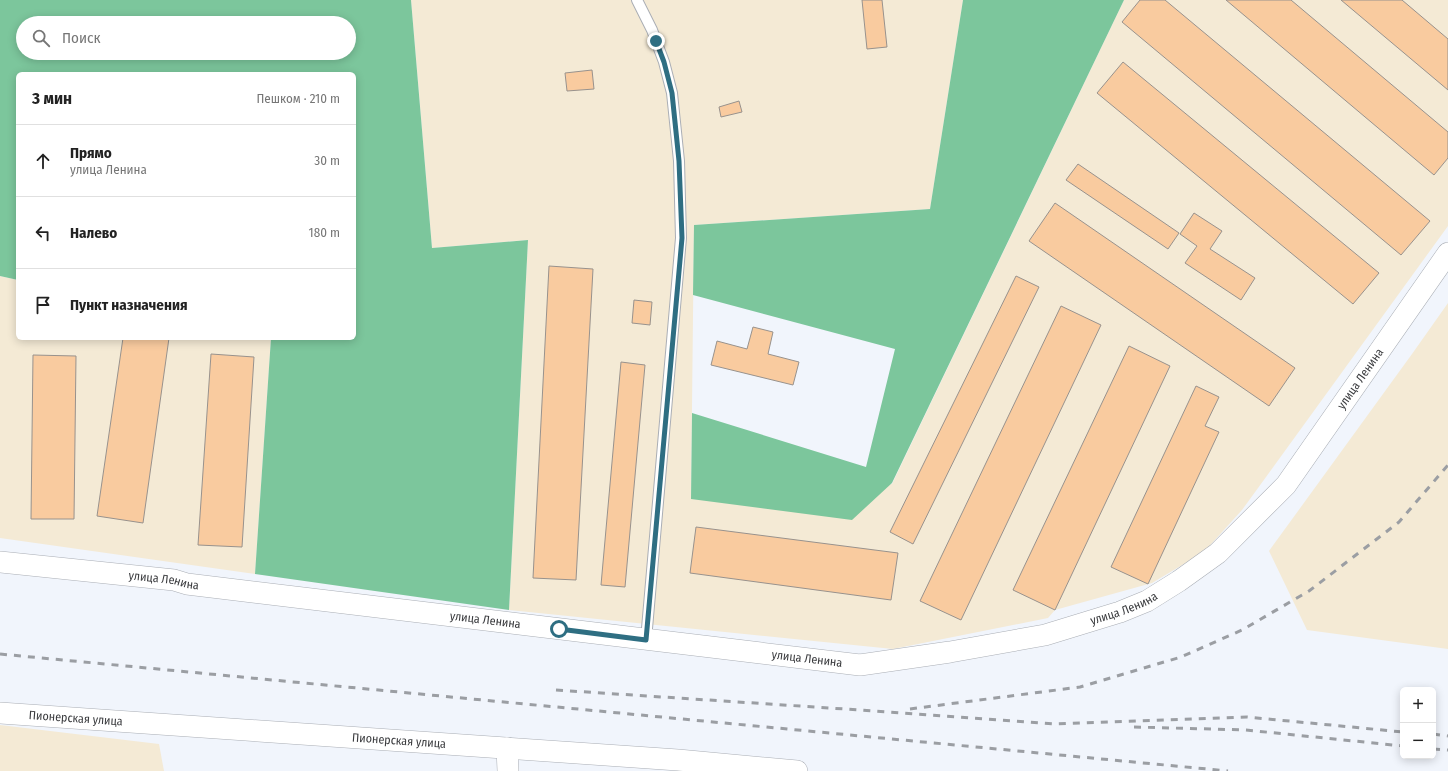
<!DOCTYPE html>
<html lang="ru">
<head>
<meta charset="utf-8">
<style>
  body { margin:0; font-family:"Fira Sans Condensed",sans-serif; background:#f6f6f6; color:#222 }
  .controls { position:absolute; right:12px; bottom:12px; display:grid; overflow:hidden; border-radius:6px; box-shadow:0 2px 10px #0003 }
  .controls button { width:36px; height:36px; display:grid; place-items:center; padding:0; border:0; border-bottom:1px solid #e0e0e0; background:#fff; color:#222; font:20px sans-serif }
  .stop { position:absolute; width:12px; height:12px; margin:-9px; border:3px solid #2e6e82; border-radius:50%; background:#fff }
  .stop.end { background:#2e6e82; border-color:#fff; box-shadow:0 1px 4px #0008 }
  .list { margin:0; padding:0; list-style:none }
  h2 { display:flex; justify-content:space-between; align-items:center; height:52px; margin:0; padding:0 16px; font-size:17px }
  h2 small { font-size:13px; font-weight:400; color:#767676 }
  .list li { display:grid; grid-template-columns:26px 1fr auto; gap:12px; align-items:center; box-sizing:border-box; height:72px; padding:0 16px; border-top:1px solid #e0e0e0 }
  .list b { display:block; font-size:15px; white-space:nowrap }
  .list p { margin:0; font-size:13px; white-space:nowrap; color:#767676 }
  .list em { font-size:13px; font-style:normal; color:#767676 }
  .icon { flex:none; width:22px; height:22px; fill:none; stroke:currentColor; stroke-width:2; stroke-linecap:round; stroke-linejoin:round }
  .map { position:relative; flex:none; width:1448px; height:771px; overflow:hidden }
  .search { position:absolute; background:#fff; box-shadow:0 2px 10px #0003; left:16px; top:16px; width:340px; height:44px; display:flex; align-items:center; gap:10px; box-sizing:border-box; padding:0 14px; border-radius:22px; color:#767676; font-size:15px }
  .panel { position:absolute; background:#fff; box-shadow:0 2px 10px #0003; left:16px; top:72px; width:340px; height:268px; border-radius:6px }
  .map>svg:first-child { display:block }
  .industrial { fill:#f4ead5 }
  .forest { fill:#7cc69c; fill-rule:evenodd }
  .building { fill:#f9cb9f; stroke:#98928d }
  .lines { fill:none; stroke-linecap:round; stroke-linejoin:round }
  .lane-casing { stroke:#aaaeb5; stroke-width:12 }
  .street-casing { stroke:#aaaeb5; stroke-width:22 }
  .lane { stroke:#fff; stroke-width:10 }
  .street { stroke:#fff; stroke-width:21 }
  .rail { stroke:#9b9ea3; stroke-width:3; stroke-dasharray:7 7; stroke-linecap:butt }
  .route { stroke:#2e6e82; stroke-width:5 }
  .labels { text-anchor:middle; stroke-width:3; stroke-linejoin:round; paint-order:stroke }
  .street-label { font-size:12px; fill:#3a3b3e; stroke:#fff }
</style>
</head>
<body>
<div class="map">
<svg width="1448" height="771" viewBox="0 0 1448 771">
  <rect width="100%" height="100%" fill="#f1f5fc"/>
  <g class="industrial">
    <path d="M411,0H963L930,209L694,225L691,499L892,484L1124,0H1448V226L1242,510L1204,552L1152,583L1055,610L1048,618L893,649L509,610L528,240L432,248Z"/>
    <path d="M0,276L18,280V338H271L255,574L0,538Z"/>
    <path d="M1448,303V649L1307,630L1269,551L1412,354Z"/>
    <path d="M0,725L159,744L164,771H0Z"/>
  </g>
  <g class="forest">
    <path d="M0,0H411L432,248L528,240L509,610L255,574L271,338H354V74H18V280L0,276ZM23,23H349V53H23Z"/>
    <path d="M963,0H1124L892,483L852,520L691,499L692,413L866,467L895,349L693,295L694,225L930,209Z"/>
  </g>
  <g class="building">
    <path d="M862,0H882L887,47L867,49Z"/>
    <path d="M1140,0H1165L1430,221L1401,255L1122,22Z"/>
    <path d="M1226,0H1291L1448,132V158L1434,175Z"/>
    <path d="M1341,0H1402L1448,39V90Z"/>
    <path d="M1123,62L1379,273L1353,304L1097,93Z"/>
    <path d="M592,70L594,89L567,91L565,73Z"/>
    <path d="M739,101L742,112L721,117L719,107Z"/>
    <path d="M1078,164L1179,233L1168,249L1066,180Z"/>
    <path d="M1055,203L1295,368L1269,406L1029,241Z"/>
    <path d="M1194,213L1222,231L1210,249L1255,278L1241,300L1185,263L1197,246L1180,234Z"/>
    <path d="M549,266L593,269L576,580L533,578Z"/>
    <path d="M1016,276L1039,287L913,544L890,532Z"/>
    <path d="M634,300L652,302L650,325L632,323Z"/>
    <path d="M1061,306L1101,325L961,620L920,601Z"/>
    <path d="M753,327L773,332L768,354L799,362L793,385L711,365L717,341L747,349Z"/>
    <path d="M123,338H169L143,523L97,516Z"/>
    <path d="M1129,346L1170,366L1055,610L1013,590Z"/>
    <path d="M211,354L254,357L242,547L198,545Z"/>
    <path d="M33,355L76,356L74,519H31Z"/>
    <path d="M621,362L645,365L625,587L601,585Z"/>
    <path d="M1196,386L1219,397L1205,426L1219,432L1148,584L1111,567Z"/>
    <path d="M696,527L898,553L891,600L690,573Z"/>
  </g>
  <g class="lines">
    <g class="lane-casing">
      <path id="lane" d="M637,0L652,30L664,62L672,93L679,161L681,238L646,640"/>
    </g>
    <g class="street-casing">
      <g id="street">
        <path id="s1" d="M0,562L174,580L187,584L860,665L950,652L1045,635L1120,612L1147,601L1179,581L1218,553L1286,485L1448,253"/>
        <path id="s2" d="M0,713L678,760L797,771"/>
        <path d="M507,748L508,771"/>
      </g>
    </g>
    <use href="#lane" class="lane"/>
    <use href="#street" class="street"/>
    <g class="rail">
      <path d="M0,654L1228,771"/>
      <path d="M556,690L860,710L1054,724L1247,717L1403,732"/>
      <path d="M910,709L1080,687L1181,657L1242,630L1309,591L1399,522L1448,465"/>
      <path d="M1134,727L1246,730L1403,746"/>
      <path d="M1433,734L1448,736"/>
      <path d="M1433,749L1448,750"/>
    </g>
  </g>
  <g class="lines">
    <path class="route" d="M559,629L646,640L682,238L679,161L672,93L664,62L656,41"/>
  </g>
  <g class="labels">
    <g class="street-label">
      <text dy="4" stroke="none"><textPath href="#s1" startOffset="1473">улица Ленина</textPath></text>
      <text dy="4" stroke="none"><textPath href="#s1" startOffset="165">улица Ленина</textPath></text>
      <text dy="4" stroke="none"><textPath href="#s1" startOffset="1137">улица Ленина</textPath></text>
      <text dy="4" stroke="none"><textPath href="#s1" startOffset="489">улица Ленина</textPath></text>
      <text dy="4" stroke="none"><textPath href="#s1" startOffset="813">улица Ленина</textPath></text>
      <text dy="4" stroke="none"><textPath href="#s2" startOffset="76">Пионерская улица</textPath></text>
      <text dy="4" stroke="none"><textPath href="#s2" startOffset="400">Пионерская улица</textPath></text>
    </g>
  </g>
</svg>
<div class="controls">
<button>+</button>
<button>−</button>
</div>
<div class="stop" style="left:559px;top:629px"></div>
<div class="stop end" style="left:656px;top:41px"></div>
<div class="search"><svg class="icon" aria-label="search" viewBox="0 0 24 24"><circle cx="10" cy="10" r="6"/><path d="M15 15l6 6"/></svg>Поиск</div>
<section class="panel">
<h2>3 мин<small>Пешком · 210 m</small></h2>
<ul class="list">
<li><svg class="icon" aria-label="ahead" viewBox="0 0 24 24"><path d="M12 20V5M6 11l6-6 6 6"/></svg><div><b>Прямо</b><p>улица Ленина</p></div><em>30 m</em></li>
<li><svg class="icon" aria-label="left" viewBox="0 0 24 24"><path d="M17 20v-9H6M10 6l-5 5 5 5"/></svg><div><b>Налево</b></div><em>180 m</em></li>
<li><svg class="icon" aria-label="arrive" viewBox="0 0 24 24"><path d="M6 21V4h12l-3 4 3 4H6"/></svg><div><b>Пункт назначения</b></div></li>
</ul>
</section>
</div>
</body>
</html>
